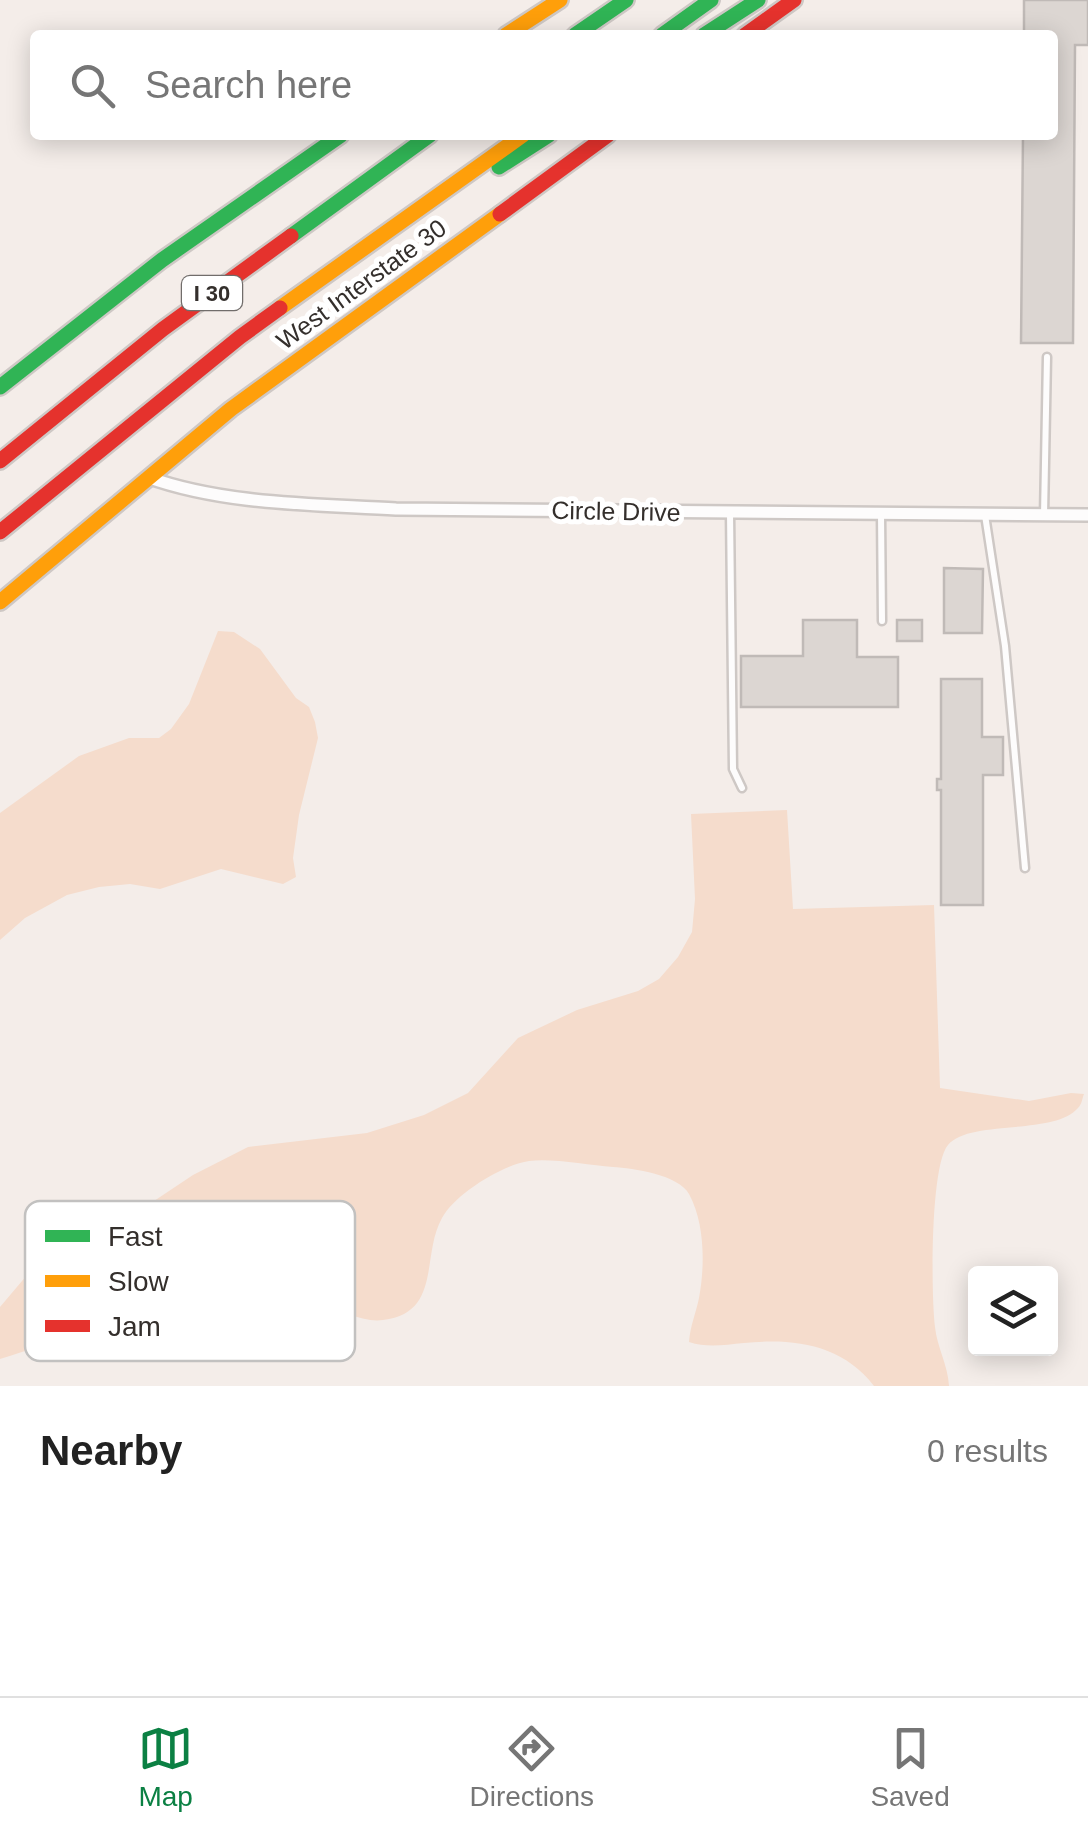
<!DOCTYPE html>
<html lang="en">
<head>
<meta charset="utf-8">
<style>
  body { margin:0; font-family:Helvetica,sans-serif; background:#f6f6f6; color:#222 }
  .controls { position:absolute; right:30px; bottom:30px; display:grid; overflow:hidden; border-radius:10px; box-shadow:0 5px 25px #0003 }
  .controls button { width:90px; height:90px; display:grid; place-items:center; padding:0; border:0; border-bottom:2px solid #e0e0e0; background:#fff; color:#222; font:50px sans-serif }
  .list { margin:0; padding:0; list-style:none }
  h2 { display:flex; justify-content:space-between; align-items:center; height:130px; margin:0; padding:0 40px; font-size:42px }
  h2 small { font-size:32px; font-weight:400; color:#767676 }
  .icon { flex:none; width:55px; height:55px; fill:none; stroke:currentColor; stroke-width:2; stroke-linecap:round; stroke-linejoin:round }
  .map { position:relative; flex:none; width:1088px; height:1386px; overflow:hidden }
  .search { position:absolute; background:#fff; box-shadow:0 5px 25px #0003; left:30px; right:30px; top:30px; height:110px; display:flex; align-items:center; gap:25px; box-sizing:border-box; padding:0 35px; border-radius:10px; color:#767676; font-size:38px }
  .sheet { height:310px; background:#fff }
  nav { display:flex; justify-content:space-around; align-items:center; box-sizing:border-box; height:140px; border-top:2px solid #e0e0e0; background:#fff; font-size:28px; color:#767676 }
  nav a { display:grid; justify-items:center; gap:5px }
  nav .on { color:#0b8043 }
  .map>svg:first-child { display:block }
  .green { fill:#f5dccc }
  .building { fill:#dcd6d2; stroke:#c0bab7; stroke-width:2.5 }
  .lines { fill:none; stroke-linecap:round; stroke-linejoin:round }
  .lane-casing { stroke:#cec8c5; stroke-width:11 }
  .street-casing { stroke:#cec8c5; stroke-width:16 }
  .fast-casing { stroke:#cec8c5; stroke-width:20 }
  .slow-casing { stroke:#cec8c5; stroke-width:20 }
  .jam-casing { stroke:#cec8c5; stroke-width:20 }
  .lane { stroke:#fdfcfc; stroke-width:6 }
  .street { stroke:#fdfcfc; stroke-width:11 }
  .fast { stroke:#30b455; stroke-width:15 }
  .slow { stroke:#ff9f0a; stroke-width:15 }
  .jam { stroke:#e5322d; stroke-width:15 }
  .labels { text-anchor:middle; stroke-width:10; stroke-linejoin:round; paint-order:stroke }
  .shield { fill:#fff; stroke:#716d6b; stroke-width:2.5 }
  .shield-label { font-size:22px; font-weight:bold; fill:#342f2c }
  .street-label { font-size:25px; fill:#342f2c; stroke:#fff }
  .key { fill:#fff; stroke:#c2c1c0; stroke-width:2.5 }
  .key-label { font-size:28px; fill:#342f2c }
</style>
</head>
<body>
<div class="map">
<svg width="1088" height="1386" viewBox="0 0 1088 1386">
  <rect width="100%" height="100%" fill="#f4ede9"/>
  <g class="green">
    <path d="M218,631L234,632L260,649L296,698L309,707L315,722L318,738L299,815L293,858L296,877L283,884L221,869L160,889L130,884L99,887L67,895L25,918L0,940V813L79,756L129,738H159L171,729L189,704Z"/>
    <path d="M787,810L793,909L934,905L940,1088L1029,1101L1071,1093L1084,1094C1082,1099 1082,1104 1078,1108C1054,1136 969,1119 948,1145C930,1166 931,1296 935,1327C937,1347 948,1365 949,1386H874C842,1344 793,1338 744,1343C724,1345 707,1348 689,1342C690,1326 696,1313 699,1298C705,1266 705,1223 689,1194C679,1175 633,1168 613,1167C588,1165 552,1158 529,1161C502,1165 455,1194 442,1218C421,1255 442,1313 383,1320C364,1323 343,1310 324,1309C296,1307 276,1322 251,1326C228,1330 205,1316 183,1317C119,1319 61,1340 0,1359V1307L55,1242L68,1232H82L145,1207L193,1175L248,1147L367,1133L424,1115L468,1093L518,1038L577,1010L638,991L659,979L678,957L692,932L695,899L691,814Z"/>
  </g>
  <g class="building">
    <path d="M1024,0H1088V45H1075L1073,343H1021L1023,135H1053V35H1024Z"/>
    <path d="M944,568L983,569L982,633H944Z"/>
    <path d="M803,620H857V657H898V707H741V656H803Z"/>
    <rect x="897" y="620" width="25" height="21"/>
    <path d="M941,679H982V737H1003V775H983V905H941V790H937V779H941Z"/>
  </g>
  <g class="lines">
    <g class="lane-casing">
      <g id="lane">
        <path d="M730,513L733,769L742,788"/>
        <path d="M881,514L882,621"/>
        <path d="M985,515L1005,646L1025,868"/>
        <path d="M1044,515L1047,357"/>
      </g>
    </g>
    <g class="street-casing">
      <path id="street" d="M147,477C225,505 314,504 396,509L1088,515"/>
    </g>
    <g class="fast-casing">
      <g id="fast">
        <path d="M575,35L626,0"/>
        <path d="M662,35L711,0"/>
        <path d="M704,35L758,0"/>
        <path d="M499,167L549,135"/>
        <path d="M291,236L430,135"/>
        <path d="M0,387L162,260L341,135"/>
      </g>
    </g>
    <g class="slow-casing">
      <g id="slow">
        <path d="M506,35L560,0"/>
        <path d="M280,308L523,135"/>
        <path d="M0,602L231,409L500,214"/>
      </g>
    </g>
    <g class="jam-casing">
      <g id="jam">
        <path d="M745,35L794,0"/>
        <path d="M500,214L608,135"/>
        <path d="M0,461L163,329L291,236"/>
        <path d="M0,532L240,337L280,308"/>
      </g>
    </g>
    <use href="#lane" class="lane"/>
    <use href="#street" class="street"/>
    <use href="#fast" class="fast"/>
    <use href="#slow" class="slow"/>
    <use href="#jam" class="jam"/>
  </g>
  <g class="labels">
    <rect class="shield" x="182" y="276" width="60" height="34" rx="8"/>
    <g class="shield-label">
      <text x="212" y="301">I 30</text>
    </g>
    <g class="street-label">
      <text transform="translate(361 284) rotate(-36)" y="9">West Interstate 30</text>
      <text transform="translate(616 511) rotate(1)" y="9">Circle Drive</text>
    </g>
  </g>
  <rect x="25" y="1201" width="330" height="160" rx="15" class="key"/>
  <rect x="45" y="1230" width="45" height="12" fill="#30b455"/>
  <rect x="45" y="1275" width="45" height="12" fill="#ff9f0a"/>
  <rect x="45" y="1320" width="45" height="12" fill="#e5322d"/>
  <g class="key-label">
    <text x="108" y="1246">Fast</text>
    <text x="108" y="1291">Slow</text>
    <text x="108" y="1336">Jam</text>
  </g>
</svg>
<div class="controls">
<button><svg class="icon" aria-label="layers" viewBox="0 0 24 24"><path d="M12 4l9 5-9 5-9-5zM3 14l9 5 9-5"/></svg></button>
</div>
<div class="search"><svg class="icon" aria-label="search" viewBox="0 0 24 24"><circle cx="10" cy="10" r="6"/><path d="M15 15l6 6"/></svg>Search here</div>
</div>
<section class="sheet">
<h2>Nearby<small>0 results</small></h2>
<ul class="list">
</ul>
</section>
<nav>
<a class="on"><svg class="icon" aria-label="map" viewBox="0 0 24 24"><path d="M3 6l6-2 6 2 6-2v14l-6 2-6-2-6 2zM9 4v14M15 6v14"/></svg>Map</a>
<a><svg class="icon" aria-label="directions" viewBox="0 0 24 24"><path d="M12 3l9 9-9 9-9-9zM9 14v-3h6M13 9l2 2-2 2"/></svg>Directions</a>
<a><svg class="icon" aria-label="saved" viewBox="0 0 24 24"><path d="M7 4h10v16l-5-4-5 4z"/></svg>Saved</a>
</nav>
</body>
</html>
